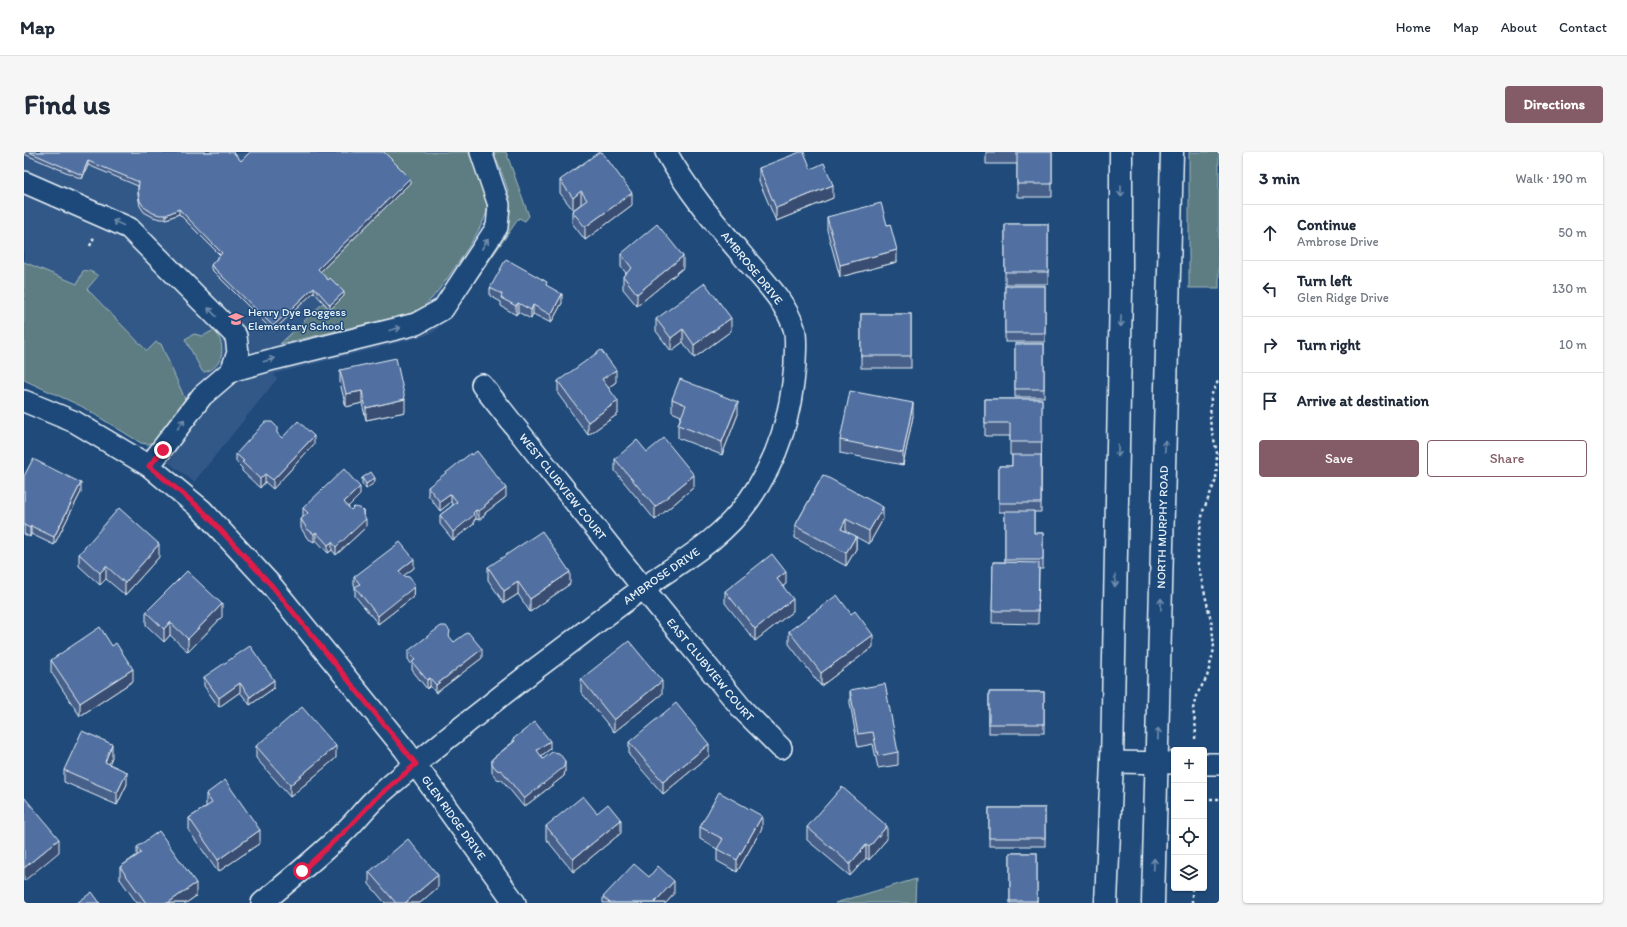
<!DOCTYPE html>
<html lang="en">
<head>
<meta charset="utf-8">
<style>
  body { margin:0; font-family:Itim,sans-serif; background:#f6f6f7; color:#1f2937 }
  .controls { position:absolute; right:12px; bottom:12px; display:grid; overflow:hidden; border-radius:4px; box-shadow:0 1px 3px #0004 }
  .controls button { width:36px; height:36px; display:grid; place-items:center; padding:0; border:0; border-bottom:1px solid #e0e1e3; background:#fff; color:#1f2937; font:20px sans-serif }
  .stop { position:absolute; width:12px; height:12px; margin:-9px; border:3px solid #e11d48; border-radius:50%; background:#fff }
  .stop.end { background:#e11d48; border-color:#fff; box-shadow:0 1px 4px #0008 }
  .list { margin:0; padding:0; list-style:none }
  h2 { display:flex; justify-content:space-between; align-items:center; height:52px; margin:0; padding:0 16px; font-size:17px }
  h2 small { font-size:13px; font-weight:400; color:#747a83 }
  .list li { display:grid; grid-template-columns:26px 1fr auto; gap:12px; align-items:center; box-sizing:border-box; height:56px; padding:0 16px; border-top:1px solid #e0e1e3 }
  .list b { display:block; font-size:15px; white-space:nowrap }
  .list p { margin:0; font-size:13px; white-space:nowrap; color:#747a83 }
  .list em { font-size:13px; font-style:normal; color:#747a83 }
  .actions { display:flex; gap:8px; padding:12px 16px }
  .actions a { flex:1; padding:9px 0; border:1px solid #845c67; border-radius:4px; text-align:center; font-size:14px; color:#845c67 }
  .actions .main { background:#845c67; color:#fff }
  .icon { flex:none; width:22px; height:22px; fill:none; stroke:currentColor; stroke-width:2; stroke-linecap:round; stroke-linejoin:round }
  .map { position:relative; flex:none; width:1195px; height:751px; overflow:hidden; border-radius:4px }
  header { display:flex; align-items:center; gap:24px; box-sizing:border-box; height:56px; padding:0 20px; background:#fff; border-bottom:1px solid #e0e1e3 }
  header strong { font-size:19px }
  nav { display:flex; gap:22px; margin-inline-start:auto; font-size:14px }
  .intro { display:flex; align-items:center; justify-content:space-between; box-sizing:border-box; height:96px; padding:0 24px }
  h1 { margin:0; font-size:28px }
  .button { padding:10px 18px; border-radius:4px; background:#845c67; color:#fff; font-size:14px; font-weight:700 }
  main { display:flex; gap:24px; padding:0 24px }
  aside { flex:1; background:#fff; border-radius:4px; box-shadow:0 1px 3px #0004 }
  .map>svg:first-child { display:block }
  .built { fill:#325888 }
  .green { fill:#5d7d82; stroke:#a2b7bd }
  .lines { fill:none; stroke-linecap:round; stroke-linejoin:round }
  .minor-casing { stroke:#e8f1f8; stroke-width:24 }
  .major-casing { stroke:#e8f1f8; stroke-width:25 }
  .path { stroke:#e8f1f8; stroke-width:2.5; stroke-dasharray:3 3; stroke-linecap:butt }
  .minor { stroke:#1f4a7a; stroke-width:21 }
  .major { stroke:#1f4a7a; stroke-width:22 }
  .wall { fill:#46608a; stroke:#e8f1f8 }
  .shaded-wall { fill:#394e71; stroke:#e8f1f8 }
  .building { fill:#5170a1; stroke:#e8f1f8 }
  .oneway { stroke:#6f8dac }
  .route { stroke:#e11d48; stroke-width:5 }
  .labels { text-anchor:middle; stroke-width:3; stroke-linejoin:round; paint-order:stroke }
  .street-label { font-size:12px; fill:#e8f1f8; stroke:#1f4a7a }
  .poi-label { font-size:12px; fill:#e8f1f8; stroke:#1f4a7a; text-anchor:start }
</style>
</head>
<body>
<header>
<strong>Map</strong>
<nav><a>Home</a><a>Map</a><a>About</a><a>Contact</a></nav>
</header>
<div class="intro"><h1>Find us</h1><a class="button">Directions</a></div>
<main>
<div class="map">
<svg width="1195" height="751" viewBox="0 0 1195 751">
  <rect width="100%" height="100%" fill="#1f4a7a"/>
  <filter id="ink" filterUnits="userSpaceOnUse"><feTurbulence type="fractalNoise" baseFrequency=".025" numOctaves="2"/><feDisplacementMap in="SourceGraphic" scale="8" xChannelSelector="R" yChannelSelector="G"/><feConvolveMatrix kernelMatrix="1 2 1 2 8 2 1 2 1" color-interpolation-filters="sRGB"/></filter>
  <g filter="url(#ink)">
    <path class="built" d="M0,0H482L505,64L501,70L495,66L430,160L410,180L401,184L250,222L253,227L170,330L136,304L93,274L57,254L0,228Z"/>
    <g class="green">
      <path d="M356,0H445C450,14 464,45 463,58C462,73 412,146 399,155C393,160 384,162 377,164L256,192L299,151L306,157L320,144L294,122L386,31Z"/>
      <path d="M470,0H482L505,64L501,69L495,66L447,135C461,112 489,77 486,50C484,33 475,16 470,0Z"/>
      <rect x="1165" y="0" width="30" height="136"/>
      <path d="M0,110L53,132L59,119C63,117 71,121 74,124L63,137L123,199L132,190L137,192L161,247L158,254L131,289L124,292L117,291L57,254L0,228Z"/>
      <path d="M190,178C203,192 200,216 180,220L178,219L161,187L170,182L179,184Z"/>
      <path d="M892,727L891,751H811Z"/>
    </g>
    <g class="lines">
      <g class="minor-casing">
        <g id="minor">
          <path d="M0,30L105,76L212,184L214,201L207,219L178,244L125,314"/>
          <path d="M207,219L250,207L392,172L419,157L473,75L475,53L457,0"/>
          <path id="s1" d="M458,233L619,436L719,558L757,596"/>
          <path id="s2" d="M0,249L51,270L125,314L178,358L248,434L381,598L491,751"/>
          <path d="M1088,610L1150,611"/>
          <path d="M1180,612H1195"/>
          <path id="s3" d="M238,751C266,728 294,705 320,680C332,669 341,656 352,646C404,599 460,558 514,515C549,489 583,462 618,437C657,409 697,388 725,348C755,306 767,263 771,212C771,201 773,186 770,176C761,148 737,126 719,104C691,71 663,38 642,0"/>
        </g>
      </g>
      <g class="major-casing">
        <g id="major">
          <path d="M1082,751L1088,610L1097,138V0"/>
          <path id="s4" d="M1129,751L1148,0"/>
        </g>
      </g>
      <g class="path">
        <path d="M66,94L71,83"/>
        <path d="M1171,587L1172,577L1169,557L1172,544L1183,525L1190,497L1188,473L1174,412V390L1179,359L1192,328L1193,301L1186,269L1187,244L1195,227"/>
        <path d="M1180,647H1195"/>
        <path d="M1168,751V736"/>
      </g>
      <use href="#minor" class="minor"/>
      <use href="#major" class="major"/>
    </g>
    <g class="wall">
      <path d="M0,0H209L217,9L386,31L296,120L320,144L306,158L290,140L249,179L187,117V113L196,103L155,62L142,67H136L129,65L120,60L116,54L114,43V34L64,13L58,27L0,2Z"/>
      <path d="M962,0H1028V45H993V12H962Z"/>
      <path d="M735,16L787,17L809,46L752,69L735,29Z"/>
      <path d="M536,28L608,53L561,88L548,71V59L549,58L536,41Z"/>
      <path d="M803,65L863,73L873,110L816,125L803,78Z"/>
      <rect x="981" y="72" width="43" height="60"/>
      <path d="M597,102L659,116L613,154L599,137V124L602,121L597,115Z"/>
      <path d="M523,134L538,151L527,171L509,162L507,167L494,160L492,163L477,154V150L466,144V136Z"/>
      <rect x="981" y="134" width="40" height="56"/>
      <rect x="837" y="162" width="50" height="54"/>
      <path d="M632,167L707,179L670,206L659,190L647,199L632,179Z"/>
      <rect x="991" y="192" width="29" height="53"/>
      <path d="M316,218L381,260L342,268L338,251L322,255L316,231Z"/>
      <path d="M534,229L592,230L584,236L594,262L564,283L534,242Z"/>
      <path d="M648,247L714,262L698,303L654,286V273L657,264L648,260Z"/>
      <path d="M961,247H1018L1017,360H1010V381H1019V417H1015L1014,472L968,471L969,410H981V360H975V314H988V303H986V284H961Z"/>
      <path d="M889,264L879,313L816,301V288Z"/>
      <path d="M253,281L258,286L290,292L249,337L241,330L236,336L218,319V316L212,310V302Z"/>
      <path d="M623,300L670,335L631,368L591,319V307Z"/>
      <path d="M799,323L859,367L845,392L832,385V397L822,414L771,386V374Z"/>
      <path d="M0,324L57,340L30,393L7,382L6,385L0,382Z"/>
      <path d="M338,326L351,330L342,337L338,331Z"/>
      <path d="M404,335L482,345L461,361V363L455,368L452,367L450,368V372L429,388L416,372V363L429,353L427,350L416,359L404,343Z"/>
      <path d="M336,343L324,355L327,358L339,363L342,375L312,403L308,398L304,401L292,388L290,390L283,386L277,376V367L279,365V356Z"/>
      <path d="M55,402L135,405L101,443L82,427L76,433L55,414Z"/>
      <path d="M464,415L546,432L506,460L494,442L480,451L464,428Z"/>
      <path d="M390,416L379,424L390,439L389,445L354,472L331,444V435L330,434V425Z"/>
      <path d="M762,432L759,434L769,459L731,489L701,451V439Z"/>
      <path d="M122,460L198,465L164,500L146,483L140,490L122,473Z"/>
      <path d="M765,479L849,495L797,534L765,492Z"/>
      <path d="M426,486L430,490L458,506L412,541L406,534L403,537L388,518V513L384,507V499Z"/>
      <path d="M27,508L109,529L56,564L27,520Z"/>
      <path d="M180,525L250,536L226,553L216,540L195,555L180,534Z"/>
      <path d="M557,527L638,542L590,580L557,540Z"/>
      <path d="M826,538L874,600V613L854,616L849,592L834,595L826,551Z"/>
      <rect x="965" y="540" width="55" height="41"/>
      <path d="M489,587L526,597L517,604L519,607L541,618L540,624L500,655L478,628L473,627L468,621V607L489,590Z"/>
      <path d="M605,590L685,604L639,642L605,603Z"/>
      <path d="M232,594L312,606L266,645L232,606Z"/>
      <path d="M88,605L85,612L103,632L93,653L40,630V618Z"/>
      <path d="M182,642L236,691L194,720L165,679V666L182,655Z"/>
      <rect x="965" y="656" width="56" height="38"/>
      <path d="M573,661L597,681L549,720L522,687V674Z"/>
      <path d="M676,675L738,676L713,720L693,709V697L676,687Z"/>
      <path d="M783,675L863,687L845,708L842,706L826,724L783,688Z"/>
      <path d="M113,695L172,744L162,751H113L96,727V715L113,703Z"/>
      <rect x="986" y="701" width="27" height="50"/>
      <path d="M345,720L414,735L396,751H361L345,732Z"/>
      <path d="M625,725L650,742L642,751H579V745Z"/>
    </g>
    <g class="shaded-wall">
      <path d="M64,9V13L58,27V23Z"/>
      <path d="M386,26V31L294,122V117Z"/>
      <path d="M809,33V46L752,69V56Z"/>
      <path d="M557,39V52L549,58V46Z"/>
      <path d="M608,41V53L561,88V75Z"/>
      <path d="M155,57V62L142,67V63Z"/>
      <path d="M873,98V110L816,125V113Z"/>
      <path d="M659,104V116L613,154V142Z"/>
      <path d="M290,135V140L249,179V174Z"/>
      <path d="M320,140V144L306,158V153Z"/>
      <path d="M538,142V151L527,171V163Z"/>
      <path d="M494,151V160L492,163V154Z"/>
      <path d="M509,153V162L507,167V158Z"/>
      <path d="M707,166V179L670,206V193Z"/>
      <path d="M659,177V190L647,199V186Z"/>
      <path d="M592,218V230L578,240V227Z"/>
      <path d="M338,239V251L322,255V242Z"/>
      <path d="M381,247V260L342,268V256Z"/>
      <path d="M594,249V262L564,283V270Z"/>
      <path d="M714,250V262L698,303V290Z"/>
      <path d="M889,251V264L879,313V301Z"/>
      <path d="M290,284V292L249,337V328Z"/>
      <path d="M241,322V330L236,336V327Z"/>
      <path d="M670,323V335L631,368V355Z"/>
      <path d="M351,326V330L342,337V332Z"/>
      <path d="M57,331V340L30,393V385Z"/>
      <path d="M336,335V343L320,359V350Z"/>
      <path d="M482,336V345L461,361V363L455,368V359L461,353Z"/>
      <path d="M427,342V350L416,359V350Z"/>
      <path d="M859,355V367L845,392V379Z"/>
      <path d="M452,358V367L450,368V372L429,388V380Z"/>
      <path d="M339,359V368L342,367V375L312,403V395L339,363Z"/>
      <path d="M822,367V380L817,377Z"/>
      <path d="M7,374V382L6,385V376Z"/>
      <path d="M292,380V388L290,390V382Z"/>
      <path d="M832,384V397L822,414V401Z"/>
      <path d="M308,390V398L304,401V393Z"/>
      <path d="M135,392V405L101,443V431Z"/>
      <path d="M390,407V416L375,427V419Z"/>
      <path d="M82,414V427L76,433V421Z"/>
      <path d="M546,420V432L506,460V447Z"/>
      <path d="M762,420V432L753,439V427Z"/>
      <path d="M494,430V442L480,451V439Z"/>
      <path d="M390,431L389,445L354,472V464Z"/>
      <path d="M769,447V459L731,489V477Z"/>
      <path d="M198,452V465L164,500V487Z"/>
      <path d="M146,470V483L140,490V477Z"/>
      <path d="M849,483V495L797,534V521Z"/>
      <path d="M458,497V506L412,541V533Z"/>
      <path d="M109,517V529L56,564V551Z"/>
      <path d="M406,526V534L403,537V528Z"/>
      <path d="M250,528V536L226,553V545Z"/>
      <path d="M638,529V542L590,580V568Z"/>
      <path d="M216,531V540L195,555V546Z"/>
      <path d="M526,589V597L513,607V598Z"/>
      <path d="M88,592V605L81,623V610Z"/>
      <path d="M685,592V604L639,642V630Z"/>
      <path d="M312,594V606L266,645V633Z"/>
      <path d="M541,609V618L540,624L500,655V647Z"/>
      <path d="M103,620V632L93,653V641Z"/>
      <path d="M738,664V676L713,720V708Z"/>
      <path d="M597,668V681L549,720V707Z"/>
      <path d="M863,674V687L845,708V695Z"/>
      <path d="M236,678V691L194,720V708Z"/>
      <path d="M35,687V700L0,729V716Z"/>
      <path d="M842,693V706L826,724V712Z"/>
      <path d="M414,723V735L396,751H381Z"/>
      <path d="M650,729V742L642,751H630Z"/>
      <path d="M172,731V744L162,751H144Z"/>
    </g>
    <g class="building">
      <path d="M5,0H209L217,9L226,0H360L386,26L294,117L304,128L306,126L320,140L306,153L290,135L249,174L187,113L198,101L155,57L142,63H136L129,61L120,55L116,49L114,39L115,30L64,9L58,23Z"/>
      <path d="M575,0H578L608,41L561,75L548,59L563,48L557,39L549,46L536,28Z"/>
      <path d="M776,0H780L787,17L800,11L809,33L752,56L735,16Z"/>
      <rect x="993" y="0" width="35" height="32"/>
      <path d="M857,51L863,73L866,72L873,98L816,113L803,65Z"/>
      <path d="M633,72L659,104L613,142L599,124L608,116L597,102Z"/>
      <rect x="981" y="72" width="43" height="48"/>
      <path d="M482,107L523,130L522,133L538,142L527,163L509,153L507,158L494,151L492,154L477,146L478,142L466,136Z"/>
      <path d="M681,131L707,166L670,193L659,177L647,186L632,167Z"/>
      <rect x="981" y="134" width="40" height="47"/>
      <rect x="837" y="162" width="50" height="42"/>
      <rect x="991" y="192" width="29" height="45"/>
      <path d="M577,198L592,218L578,227L594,249L564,270L534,229Z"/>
      <path d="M372,206L381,247L342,256L338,239L322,242L316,218Z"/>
      <path d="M656,227L714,250L698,290L654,273L662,253L648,247Z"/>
      <path d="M826,239L889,251L879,301L816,288Z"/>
      <path d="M961,247H1018V290H986V271H961Z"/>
      <path d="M274,269L290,284L249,328L241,322L236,327L218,310L220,309L212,302L241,270H248L253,275V281L258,286Z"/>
      <path d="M640,286L670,323L631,355L591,307L613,288L623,300Z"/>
      <path d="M453,299L482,336L461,353V355L455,359L452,358L449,361L450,363L429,380L416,363L433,350L427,342L416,350L404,335L447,301L448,303Z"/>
      <path d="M988,303H1017V351H975V314H988Z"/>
      <path d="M9,307L57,331L30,385L7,374L6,376L0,373V324Z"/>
      <path d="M320,317L336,335L320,350L327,358L330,355L336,356L339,359V363L342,367L312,395L308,390L304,393L292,380L290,382L283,377L277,367L284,361L279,356Z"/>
      <path d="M347,320L351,326L342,332L338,326Z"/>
      <path d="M799,323L859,355L845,379L822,367L817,377L832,384L822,401L771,374Z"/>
      <path d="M95,356L135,392L101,431L82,414L76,421L55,402Z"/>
      <path d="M981,359H1010V381H1019V408H981Z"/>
      <path d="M518,379L546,420L506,447L494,430L480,439L464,415Z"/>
      <path d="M376,390L390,407L375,419L379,424L385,425L390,431L389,436L354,464L331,435L336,432L330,425Z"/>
      <path d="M748,402L762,420L753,427L769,447L731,477L701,439Z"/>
      <path d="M969,410L1015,411L1014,459H968Z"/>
      <path d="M163,419L198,452L164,487L146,470L140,477L122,460Z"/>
      <path d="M813,443L827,462L831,459L849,483L797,521L765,479Z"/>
      <path d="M417,474H422L426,479L425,484L430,490L444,480L458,497L412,533L406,526L403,528L388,510L391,508L384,499Z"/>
      <path d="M76,475L88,494L92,491L109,517L56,551L27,508Z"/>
      <path d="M605,489L638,529L590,568L557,527Z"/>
      <path d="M226,494L250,528L226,545L216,531L195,546L180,525Z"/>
      <path d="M861,532L874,600L854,604L849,580L834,582L826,538Z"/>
      <rect x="965" y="540" width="55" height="32"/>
      <path d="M652,551L685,592L639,630L605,590Z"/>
      <path d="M278,555L312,594L266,633L232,594Z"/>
      <path d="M511,570L526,589L513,598L519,607L528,600L535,601L541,609L540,615L500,647L478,619L473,618L468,612V607L491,589L489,587Z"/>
      <path d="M58,579L88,592L81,610L103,620L93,641L40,618Z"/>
      <path d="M201,628L236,678L194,708L165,666L188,651L182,642Z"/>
      <path d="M818,635L863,674L845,695L842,693L826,712L783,675Z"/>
      <path d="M695,640L738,664L713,708L693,697L699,687L676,675Z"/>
      <path d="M559,644L573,661L584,652L597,668L549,707L522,674Z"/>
      <path d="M0,645L35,687L0,716Z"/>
      <rect x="965" y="656" width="56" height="30"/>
      <path d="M135,679L172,731L144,751H122L96,715L117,701L113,695Z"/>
      <path d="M384,687L414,723L381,751H372L345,720Z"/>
      <rect x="986" y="701" width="27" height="48"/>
      <path d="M610,712L625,725L634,714L650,729L630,751H586L579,745Z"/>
      <path d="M68,740L76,751H53Z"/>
    </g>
    <defs><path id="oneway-shaft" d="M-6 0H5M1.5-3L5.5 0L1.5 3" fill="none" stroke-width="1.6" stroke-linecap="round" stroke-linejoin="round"/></defs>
    <g class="oneway">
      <use href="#oneway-shaft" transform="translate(1097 39) rotate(90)"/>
      <use href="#oneway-shaft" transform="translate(94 71) rotate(-155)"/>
      <use href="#oneway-shaft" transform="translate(461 92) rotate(-57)"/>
      <use href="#oneway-shaft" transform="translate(188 160) rotate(-134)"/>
      <use href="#oneway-shaft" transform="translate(1097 169) rotate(91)"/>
      <use href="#oneway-shaft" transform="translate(371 177) rotate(-14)"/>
      <use href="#oneway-shaft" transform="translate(245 208) rotate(-16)"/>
      <use href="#oneway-shaft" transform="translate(157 272) rotate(-54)"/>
      <use href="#oneway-shaft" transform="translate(1141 294) rotate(-89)"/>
      <use href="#oneway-shaft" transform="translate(1094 299) rotate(91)"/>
      <use href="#oneway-shaft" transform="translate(1091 429) rotate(91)"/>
      <use href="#oneway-shaft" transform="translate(1137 452) rotate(-89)"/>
      <use href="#oneway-shaft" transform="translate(1134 582) rotate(-89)"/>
      <use href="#oneway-shaft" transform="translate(1130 712) rotate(-88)"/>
    </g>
  </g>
  <g class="lines" filter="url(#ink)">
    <path class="route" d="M139,298L125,314L178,358L248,434L392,612L350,648L322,678L278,719"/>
  </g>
  <defs>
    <g id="school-bare" transform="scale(1.2)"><path d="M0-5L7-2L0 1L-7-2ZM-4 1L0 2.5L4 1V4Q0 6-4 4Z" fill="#ff9aa2" stroke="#1f4a7a" stroke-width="2.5" paint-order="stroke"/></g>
  </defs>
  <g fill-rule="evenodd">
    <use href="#school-bare" x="212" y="167"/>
  </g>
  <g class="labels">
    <g class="street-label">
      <text transform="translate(728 116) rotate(51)" y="4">AMBROSE DRIVE</text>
      <text dy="4" stroke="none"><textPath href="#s1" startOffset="130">WEST CLUBVIEW COURT</textPath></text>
      <text dy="4" stroke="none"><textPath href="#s4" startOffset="376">NORTH MURPHY ROAD</textPath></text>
      <text dy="4" stroke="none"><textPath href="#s3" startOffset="517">AMBROSE DRIVE</textPath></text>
      <text dy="4" stroke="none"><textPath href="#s1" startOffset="365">EAST CLUBVIEW COURT</textPath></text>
      <text dy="4" stroke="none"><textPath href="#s2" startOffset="608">GLEN RIDGE DRIVE</textPath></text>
    </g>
    <g class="poi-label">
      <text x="224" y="164">Henry Dye Boggess<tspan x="224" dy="14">Elementary School</tspan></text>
    </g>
  </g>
</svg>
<div class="controls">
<button>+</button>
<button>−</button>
<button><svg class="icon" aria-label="locate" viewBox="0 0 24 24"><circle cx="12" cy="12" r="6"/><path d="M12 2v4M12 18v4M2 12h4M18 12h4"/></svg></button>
<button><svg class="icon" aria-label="layers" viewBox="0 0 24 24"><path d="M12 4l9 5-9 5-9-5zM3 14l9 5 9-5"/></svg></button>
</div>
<div class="stop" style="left:278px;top:719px"></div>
<div class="stop end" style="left:139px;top:298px"></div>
</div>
<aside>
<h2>3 min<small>Walk · 190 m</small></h2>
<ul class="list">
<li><svg class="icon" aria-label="ahead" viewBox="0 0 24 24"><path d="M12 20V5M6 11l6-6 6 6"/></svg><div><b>Continue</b><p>Ambrose Drive</p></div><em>50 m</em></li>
<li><svg class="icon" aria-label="left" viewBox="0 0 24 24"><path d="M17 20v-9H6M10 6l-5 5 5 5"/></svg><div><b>Turn left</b><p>Glen Ridge Drive</p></div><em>130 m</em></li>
<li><svg class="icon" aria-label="right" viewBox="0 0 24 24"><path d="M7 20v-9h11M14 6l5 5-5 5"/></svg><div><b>Turn right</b></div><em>10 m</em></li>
<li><svg class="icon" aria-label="arrive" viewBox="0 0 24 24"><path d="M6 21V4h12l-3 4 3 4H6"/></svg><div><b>Arrive at destination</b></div></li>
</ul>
<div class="actions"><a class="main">Save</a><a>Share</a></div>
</aside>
</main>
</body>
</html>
